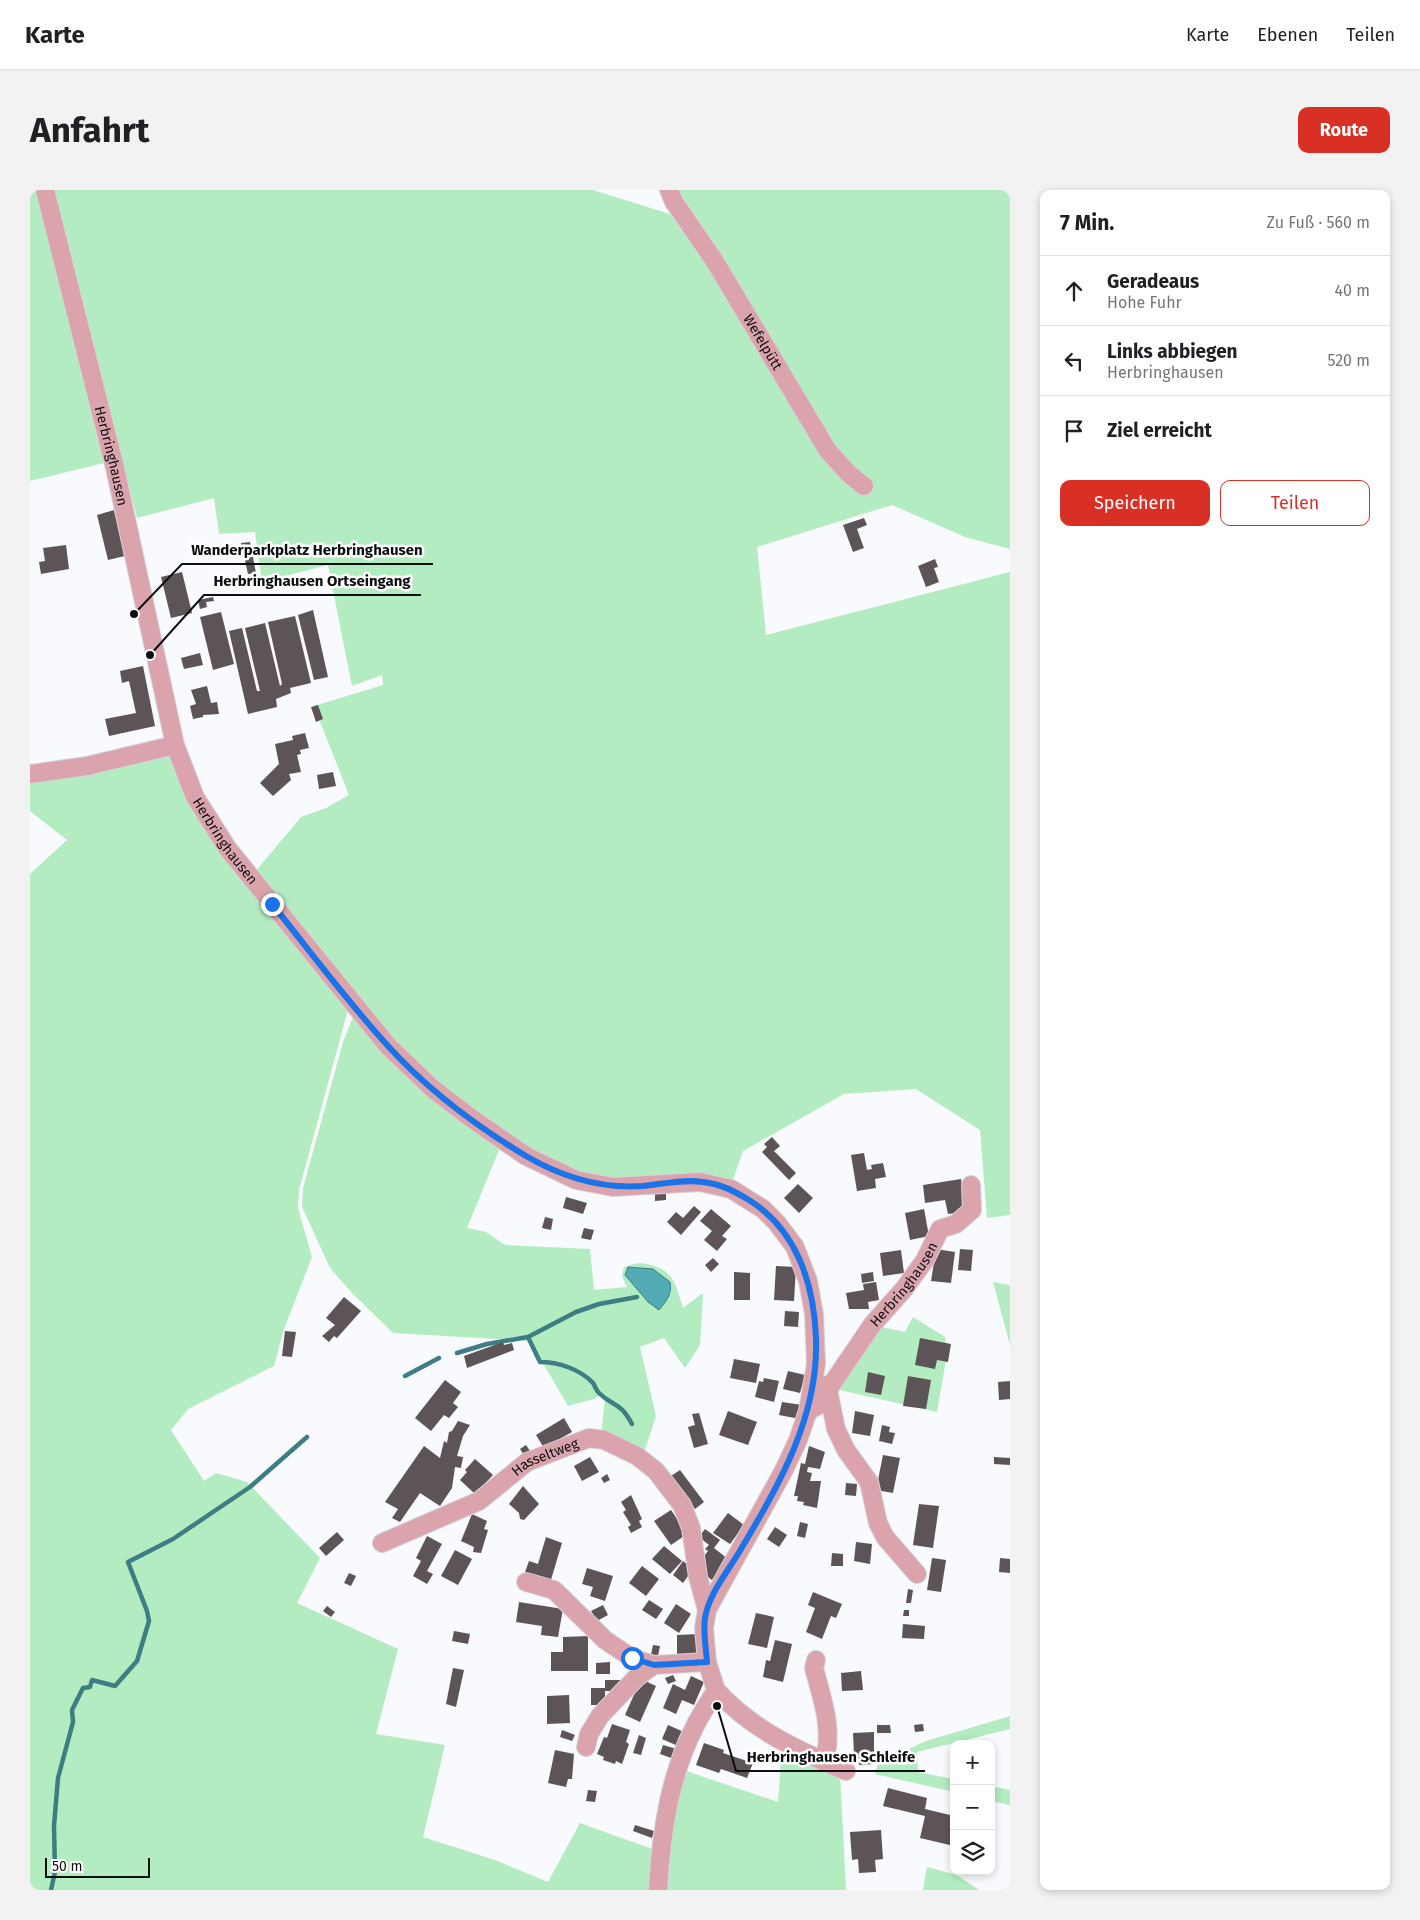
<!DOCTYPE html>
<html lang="de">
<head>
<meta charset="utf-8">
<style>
  body { margin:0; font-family:"Fira Sans",sans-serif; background:#f2f2f2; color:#202124 }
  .controls { position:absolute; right:15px; bottom:15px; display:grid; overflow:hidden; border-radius:10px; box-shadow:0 2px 8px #0003 }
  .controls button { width:45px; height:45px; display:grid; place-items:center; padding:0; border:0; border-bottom:1px solid #e0e0e0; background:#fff; color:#202124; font:25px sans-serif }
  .scale { position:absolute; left:15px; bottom:12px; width:105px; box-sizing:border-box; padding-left:5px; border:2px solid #0d0e11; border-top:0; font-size:14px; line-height:18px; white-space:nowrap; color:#0d0e11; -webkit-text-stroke:4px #fff; paint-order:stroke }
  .stop { position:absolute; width:15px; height:15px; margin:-11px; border:4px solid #1a73e8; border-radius:50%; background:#fff }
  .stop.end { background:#1a73e8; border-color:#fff; box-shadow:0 1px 5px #0008 }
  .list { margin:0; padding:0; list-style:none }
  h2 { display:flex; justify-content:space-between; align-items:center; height:65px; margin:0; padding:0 20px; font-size:21px }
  h2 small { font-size:16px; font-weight:400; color:#757577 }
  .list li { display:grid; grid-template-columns:32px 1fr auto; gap:15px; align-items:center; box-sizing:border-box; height:70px; padding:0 20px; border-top:1px solid #e0e0e0 }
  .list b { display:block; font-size:19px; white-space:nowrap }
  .list p { margin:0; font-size:16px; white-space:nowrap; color:#757577 }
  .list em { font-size:16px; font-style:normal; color:#757577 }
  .actions { display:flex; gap:10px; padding:15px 20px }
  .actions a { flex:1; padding:11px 0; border:1px solid #d93025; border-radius:10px; text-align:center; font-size:18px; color:#d93025 }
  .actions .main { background:#d93025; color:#fff }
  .icon { flex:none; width:28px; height:28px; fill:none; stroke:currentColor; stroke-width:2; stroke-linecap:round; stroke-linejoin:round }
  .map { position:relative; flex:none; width:980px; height:1700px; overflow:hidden; border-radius:10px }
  header { display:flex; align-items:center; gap:30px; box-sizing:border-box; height:70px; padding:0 25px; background:#fff; border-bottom:1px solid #e0e0e0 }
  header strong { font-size:24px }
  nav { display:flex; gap:28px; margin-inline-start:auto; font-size:18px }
  .intro { display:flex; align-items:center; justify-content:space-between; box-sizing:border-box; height:120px; padding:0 30px }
  h1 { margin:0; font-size:35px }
  .button { padding:12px 22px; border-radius:10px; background:#d93025; color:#fff; font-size:18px; font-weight:700 }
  main { display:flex; gap:30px; padding:0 30px }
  aside { flex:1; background:#fff; border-radius:10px; box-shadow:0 2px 8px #0003 }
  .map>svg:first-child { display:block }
  .green { fill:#b3ecc1; fill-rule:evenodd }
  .water { fill:#53acb5; stroke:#3e7d84 }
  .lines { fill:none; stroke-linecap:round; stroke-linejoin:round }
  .stream { stroke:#3e7d84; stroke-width:4.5 }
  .building { fill:#5d5458 }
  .minor-casing { stroke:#d2d4d8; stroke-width:20 }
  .minor { stroke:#dba4ac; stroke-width:18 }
  .route { stroke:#1a73e8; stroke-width:6 }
  .labels { text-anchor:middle; stroke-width:5; stroke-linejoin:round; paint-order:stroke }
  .street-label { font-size:14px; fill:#0d0e11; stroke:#fff }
  .leader { fill:none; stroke:#0d0e11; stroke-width:2 }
  .callout-dot { fill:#0d0e11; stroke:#fff; stroke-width:2 }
  .callout-label { font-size:15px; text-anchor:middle; font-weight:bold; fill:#0d0e11; stroke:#fff; stroke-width:5; stroke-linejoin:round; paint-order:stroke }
</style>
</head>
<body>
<header>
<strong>Karte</strong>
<nav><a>Karte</a><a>Ebenen</a><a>Teilen</a></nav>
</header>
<div class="intro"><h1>Anfahrt</h1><a class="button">Route</a></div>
<main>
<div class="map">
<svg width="980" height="1700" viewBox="0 0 980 1700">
  <rect width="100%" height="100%" fill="#f8fafe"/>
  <g class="green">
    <path d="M0,0H563L643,25L641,0H980V359L935,347L862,315L727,357L736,445L980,382V1025L957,1028L950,940L886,899L814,904L713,961L701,995L582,992L544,985L442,925L372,861L224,683L271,627L296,618L319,605L284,516L353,495L352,485L322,496L298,375L232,392L225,342L189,344L184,308L107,328L93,273L78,272L0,291Z"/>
    <path d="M136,557L319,816L269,1000L268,1018L282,1067L254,1139L244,1176L158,1219L141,1240L174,1291L186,1283L217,1292L290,1368L267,1413L368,1459L346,1544L415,1555L393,1647L465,1670L518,1692L550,1633L636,1664L653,1580L748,1612L752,1556L810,1583L816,1700H0V684L37,650L0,621V583Z"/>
    <path d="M325,822L472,953L437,1038L456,1042L475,1055L560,1059L564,1100L597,1097L592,1086L594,1077C605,1073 610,1072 621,1075C645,1081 646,1097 653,1118L673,1103L670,1155L655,1178L634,1148L610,1157L626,1226L613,1266L571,1246L575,1208L570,1205L564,1209L538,1216L500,1151L363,1143L323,1104L300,1078L272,1017L273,998L313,852ZM598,1077H609L618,1112L595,1085Z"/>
    <path d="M963,1092L980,1095V1155Z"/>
    <path d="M883,1127L915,1147L917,1164L907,1222L805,1199L848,1136L875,1142Z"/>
    <path d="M980,1526V1539L887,1562L888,1582L924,1589V1602L845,1584L848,1573L896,1551Z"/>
    <path d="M961,1596L980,1600V1615L961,1611Z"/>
    <path d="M897,1677L927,1685L949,1700H893Z"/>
  </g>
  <path class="water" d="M598,1077L623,1079L640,1092C642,1105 637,1110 629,1120L618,1112L595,1085Z"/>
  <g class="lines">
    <g class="stream">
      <path d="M498,1147L510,1172C528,1172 550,1179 563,1193C565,1196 566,1200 569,1203C583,1217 590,1211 602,1234"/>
      <path d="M427,1163L457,1154L498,1147L546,1122L569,1114L607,1107"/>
      <path d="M375,1186L409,1168"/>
      <path d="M21,1700L25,1682L24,1636L28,1588L43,1532L42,1520L53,1498L60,1497L62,1490L85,1496L107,1471L119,1431L117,1421L98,1372L143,1349L220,1297L277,1247"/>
    </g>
  </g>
  <g class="building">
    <path d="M84,320L92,352L96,351L99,365L78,370L67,325Z"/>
    <path d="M834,328L837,335L827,339L834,358L823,362L813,335Z"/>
    <path d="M220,352L226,383L218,384L211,353Z"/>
    <path d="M36,355L39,379L11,384L9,372L15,371L13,358Z"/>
    <path d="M905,369L908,377L904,378L909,392L896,397L888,376Z"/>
    <path d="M152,382L162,423L141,428L131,387Z"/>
    <path d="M183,407L184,411L176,412L177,417L170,419L168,410Z"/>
    <path d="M283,420L298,487L284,490L268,425Z"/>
    <path d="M191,422L204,474L183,480L170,427Z"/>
    <path d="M265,426L281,493L260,498L261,503L246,509L247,517L218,524L199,441L212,438L227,501H230L215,438L235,433L250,496L252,494L238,432Z"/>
    <path d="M170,463L173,475L154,479L151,468Z"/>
    <path d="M113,476L125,536L79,546L75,529L106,523L99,491L92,493L90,481Z"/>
    <path d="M177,496L181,513L187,512L189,524L173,525V527L163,529L160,516L166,514L161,500Z"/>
    <path d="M288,515L293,529L286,532L281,517Z"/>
    <path d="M275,543L279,558L270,560L271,564L267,565L271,582L259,584L261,590L243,606L230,593L249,574L245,554L263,550L262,546Z"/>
    <path d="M303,582L306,596L289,599L287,585Z"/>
    <path d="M742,947L750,956L744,961L766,983L759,990L732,962L737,957L734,954Z"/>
    <path d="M834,963L837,980L842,979L841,975L853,973L856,987L845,989L846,998L827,1001L821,965Z"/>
    <path d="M931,989L936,1022L918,1024L915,1010L895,1013L893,995Z"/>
    <path d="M768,994L783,1008L769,1023L754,1008Z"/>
    <path d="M625,1003H636V1010L625,1011Z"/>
    <path d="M536,1007L557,1013L553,1024L533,1018Z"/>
    <path d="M664,1016L671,1022L651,1045L637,1032L646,1022L653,1028Z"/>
    <path d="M681,1019L701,1036L692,1046L697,1049L687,1061L674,1050L682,1041L670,1031Z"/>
    <path d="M894,1019L899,1046L880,1050L875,1023Z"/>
    <path d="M515,1027L523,1029L521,1040L512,1038Z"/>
    <path d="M554,1038L564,1040L561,1050L551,1048Z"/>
    <path d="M906,1059L925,1062L921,1093L901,1091Z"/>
    <path d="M930,1059L943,1060L941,1081L928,1080Z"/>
    <path d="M871,1060L874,1083L853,1086L850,1063Z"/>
    <path d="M683,1068L689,1074L681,1082L675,1075Z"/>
    <path d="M746,1076L766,1077L764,1111L744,1110Z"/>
    <path d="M704,1082L720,1083V1110H704Z"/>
    <path d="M843,1082L844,1091L832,1093L831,1084Z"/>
    <path d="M846,1092L849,1110L838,1112L839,1119H819L816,1103L834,1100L833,1094Z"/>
    <path d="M314,1107L331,1121L307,1148L304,1146L299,1152L292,1146L305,1135L296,1128Z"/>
    <path d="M755,1121L769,1122L768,1137L754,1136Z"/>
    <path d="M255,1141L266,1142L262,1167L252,1166Z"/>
    <path d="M890,1148L921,1154L918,1172L907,1170L905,1179L885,1175Z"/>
    <path d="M473,1152L474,1155L482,1153L484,1160L437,1178L434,1166Z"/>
    <path d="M704,1169L730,1174L726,1193L700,1188Z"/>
    <path d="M758,1181L775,1185L770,1203L753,1199Z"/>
    <path d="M838,1182L855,1186L851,1205L835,1202Z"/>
    <path d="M878,1186L901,1190L896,1219L873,1216Z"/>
    <path d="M734,1188L749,1191L744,1212L725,1207L729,1191L733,1192Z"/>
    <path d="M415,1190L431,1202L423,1213L428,1217L419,1228L414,1225L401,1241L385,1228Z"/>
    <path d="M980,1191V1209L969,1210L968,1192Z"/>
    <path d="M752,1212L772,1215L770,1229L749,1225Z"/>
    <path d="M698,1221L727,1232L718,1255L689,1245Z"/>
    <path d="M825,1221L844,1225L840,1246L822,1243Z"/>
    <path d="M669,1223L678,1254L664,1258L658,1237L665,1235L662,1224Z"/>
    <path d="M534,1228L542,1242L514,1258L506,1245Z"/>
    <path d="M428,1231L440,1235L433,1246L427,1266L433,1267L431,1278L425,1277L422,1298L410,1316L390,1303L370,1332L362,1328L368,1319L355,1312L394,1256L410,1268L414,1251L417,1253L419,1242L422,1241Z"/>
    <path d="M852,1235L860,1237L859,1242L865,1243L862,1254L849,1251Z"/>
    <path d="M496,1255L502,1264L496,1268L490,1259Z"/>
    <path d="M779,1256L795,1262L790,1279L778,1277L777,1282L782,1283L780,1291H791L787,1318L773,1315L774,1312L767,1311L768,1306H764L771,1273L775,1274Z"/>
    <path d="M853,1265L870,1268L863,1303L846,1300Z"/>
    <path d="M560,1267L569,1282L552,1291L544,1276Z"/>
    <path d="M964,1267L980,1268V1275L964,1274Z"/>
    <path d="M445,1269L463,1285L445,1304L430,1290L437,1282L435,1280Z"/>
    <path d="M650,1280L674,1312L665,1319L641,1286Z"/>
    <path d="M577,1284L580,1290L574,1293L571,1288Z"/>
    <path d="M816,1293L827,1294L826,1306L815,1305Z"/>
    <path d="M493,1296L509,1314L494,1330L490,1329L489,1323L479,1314Z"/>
    <path d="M601,1305L612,1329L609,1331L612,1337L601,1343L598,1337L601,1335L593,1322L596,1320L591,1312Z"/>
    <path d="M889,1314L909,1316L903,1358L883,1355Z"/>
    <path d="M641,1320L657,1344L641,1355L624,1331Z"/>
    <path d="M698,1323L714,1335L700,1354L683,1343Z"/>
    <path d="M442,1324L457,1331L454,1339L458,1340L451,1363L443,1362L444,1357L431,1351Z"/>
    <path d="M770,1332L778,1334L775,1348L767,1346Z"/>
    <path d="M745,1337L757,1345L749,1357L737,1349Z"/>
    <path d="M675,1339L690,1350L684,1358L698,1369L682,1390L669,1381L670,1371L678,1361L675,1359L679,1355L669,1347Z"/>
    <path d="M307,1342L314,1350L296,1366L289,1358Z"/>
    <path d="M397,1346L412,1354L397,1381L403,1384L397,1394L383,1386L391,1371L386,1368Z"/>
    <path d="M516,1347L532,1353L520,1393L494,1385L499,1371L508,1374Z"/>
    <path d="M826,1352L842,1354L840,1374L824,1371Z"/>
    <path d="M634,1356L652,1371L640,1384L622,1369Z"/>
    <path d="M425,1360L442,1369L428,1395L411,1386Z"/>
    <path d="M802,1363L813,1364V1376H801Z"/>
    <path d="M902,1368L916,1370L911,1402L897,1400Z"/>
    <path d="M970,1368L980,1369V1383L969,1382Z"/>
    <path d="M653,1371L663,1379L653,1393L643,1385Z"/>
    <path d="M612,1376L629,1389L616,1406L599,1393Z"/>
    <path d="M557,1378L583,1386L575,1411L560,1406L563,1397L552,1394Z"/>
    <path d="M319,1383L326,1386L321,1396L314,1393Z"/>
    <path d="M878,1399L883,1400L881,1413H876Z"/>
    <path d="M783,1402L812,1414L806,1428L801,1426L792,1449L776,1442L785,1418L778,1415Z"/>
    <path d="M619,1410L633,1419L626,1429L612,1420Z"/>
    <path d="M489,1412L533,1419L528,1447L511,1445L512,1436L486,1432Z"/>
    <path d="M646,1414L661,1424L649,1443L634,1433Z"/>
    <path d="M573,1415L578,1425L567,1431L561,1421Z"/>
    <path d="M297,1416L305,1422L301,1427L293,1421Z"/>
    <path d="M874,1420H879V1426H873Z"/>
    <path d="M726,1423L744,1427L737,1458L718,1454Z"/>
    <path d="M873,1434L895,1436L894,1449L872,1448Z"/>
    <path d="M424,1441L440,1444L438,1454L422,1451Z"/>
    <path d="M668,1444L672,1468L647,1469V1445Z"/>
    <path d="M558,1446V1481H521V1462H533V1447Z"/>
    <path d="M745,1450L762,1454L753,1492L733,1487L736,1470L740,1471Z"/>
    <path d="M623,1455L630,1456L628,1466L621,1465Z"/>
    <path d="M580,1472V1484H566V1473Z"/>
    <path d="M423,1478L434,1480L426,1517L416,1514Z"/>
    <path d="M831,1481L833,1500L812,1501L811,1483Z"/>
    <path d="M643,1485L646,1491L638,1494L635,1488Z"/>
    <path d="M661,1486L674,1492L664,1515L652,1510L646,1524L633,1518L643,1494L655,1500Z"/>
    <path d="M611,1489L626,1496L610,1532L595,1525Z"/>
    <path d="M575,1490H590V1501H575V1515H561V1498H575Z"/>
    <path d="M539,1505L540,1533L517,1534V1506Z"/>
    <path d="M582,1534L600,1540L596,1552L599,1554L592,1574L586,1571L585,1574L573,1570L574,1567L567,1564L574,1547L577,1548Z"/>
    <path d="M893,1534L894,1541L885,1542L884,1535Z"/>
    <path d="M638,1535L654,1542L648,1556L632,1549Z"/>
    <path d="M847,1535H860L861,1543H847Z"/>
    <path d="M532,1540L545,1545L542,1551L530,1547Z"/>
    <path d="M844,1542V1574L829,1575L828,1563L824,1564L823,1543Z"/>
    <path d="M609,1545L616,1548L611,1565L603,1563Z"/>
    <path d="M674,1553L694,1560L693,1563L723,1573L717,1588L691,1579L689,1583L666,1575Z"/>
    <path d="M633,1555L647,1559L644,1569L630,1564Z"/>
    <path d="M525,1560L544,1564L542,1589H538L536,1597L518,1593Z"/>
    <path d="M858,1598L897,1608L895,1619L924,1626V1656L890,1648L895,1626L853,1616Z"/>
    <path d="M558,1600L567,1601L565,1612L556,1611Z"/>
    <path d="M605,1635L624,1641L622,1648L603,1641Z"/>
    <path d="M851,1640L853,1669L845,1670L846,1682L829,1683L828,1669L822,1670L820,1642Z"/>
  </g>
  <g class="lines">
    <g class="minor-casing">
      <g id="minor">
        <path id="s1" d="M15,0L85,278L145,555L165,607L198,659L358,856L403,899L441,928L496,966L546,990L583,997L670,992L701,999L733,1019L747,1033L765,1057L778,1091L784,1124L786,1174L778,1221L768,1250L754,1280L677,1420L674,1438L677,1472L686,1500C679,1512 671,1524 665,1536C639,1587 631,1644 628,1700"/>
        <path id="s2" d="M639,0L644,12L684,70L798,261L819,284L834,296"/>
        <path d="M0,584L57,576L145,555"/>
        <path d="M797,1195L806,1239L816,1260L839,1292L848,1333L855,1347L887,1384"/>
        <path id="s3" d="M778,1221L787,1216L842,1135L874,1099L895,1070L910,1039L926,1034L942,1020L941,995"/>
        <path id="s4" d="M352,1353L449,1311L497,1272L559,1248L574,1250L607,1266L626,1281L652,1315L661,1338L668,1387L677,1420"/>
        <path d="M496,1392L524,1400L575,1450L602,1468L624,1475"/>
        <path d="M786,1470L784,1478C792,1509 804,1540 794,1572"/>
        <path d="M686,1500C722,1540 767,1560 816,1581"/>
        <path d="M556,1557L559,1544L570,1526L606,1488L624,1475L677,1472"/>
      </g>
    </g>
    <use href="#minor" class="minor"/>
  </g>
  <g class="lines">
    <path class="route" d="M242,714C280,761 317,811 358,856C397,899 446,936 496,966C532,987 570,999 612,996C632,994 653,989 673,992C691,994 704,1001 719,1010C767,1040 784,1094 786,1148C789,1226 749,1295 711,1359C699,1380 679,1403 675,1428C673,1442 676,1458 677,1472L624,1475L602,1468"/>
  </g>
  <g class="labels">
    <g class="street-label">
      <text dy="5" stroke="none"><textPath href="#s2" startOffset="179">Wefelpütt</textPath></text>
      <text dy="5" stroke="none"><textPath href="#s1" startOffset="274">Herbringhausen</textPath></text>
      <text dy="5" stroke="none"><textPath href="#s1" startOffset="679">Herbringhausen</textPath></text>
      <text dy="5" stroke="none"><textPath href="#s3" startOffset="160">Herbringhausen</textPath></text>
      <text dy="5" stroke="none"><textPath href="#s4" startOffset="186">Hasseltweg</textPath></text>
    </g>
  </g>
  <path class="leader" d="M104 424L152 374H403M120 465L174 405H391M687 1516L706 1581H895"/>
  <g class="callout-dot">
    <circle cx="104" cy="424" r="5"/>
    <circle cx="120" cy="465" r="5"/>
    <circle cx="687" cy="1516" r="5"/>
  </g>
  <g class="callout-label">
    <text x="277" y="365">Wanderparkplatz Herbringhausen</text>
    <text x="282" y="396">Herbringhausen Ortseingang</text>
    <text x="801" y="1572">Herbringhausen Schleife</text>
  </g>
</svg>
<div class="controls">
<button>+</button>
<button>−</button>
<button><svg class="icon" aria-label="layers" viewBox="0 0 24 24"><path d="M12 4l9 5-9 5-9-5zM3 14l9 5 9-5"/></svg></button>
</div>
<div class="scale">50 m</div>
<div class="stop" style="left:602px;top:1468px"></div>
<div class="stop end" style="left:242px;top:714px"></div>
</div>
<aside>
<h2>7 Min.<small>Zu Fuß · 560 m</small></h2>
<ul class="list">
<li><svg class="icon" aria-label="ahead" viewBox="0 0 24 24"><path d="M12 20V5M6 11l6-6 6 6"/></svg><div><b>Geradeaus</b><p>Hohe Fuhr</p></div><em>40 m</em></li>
<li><svg class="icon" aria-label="left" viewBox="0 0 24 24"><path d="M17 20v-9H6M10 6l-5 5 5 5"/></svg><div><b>Links abbiegen</b><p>Herbringhausen</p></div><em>520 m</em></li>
<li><svg class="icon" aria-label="arrive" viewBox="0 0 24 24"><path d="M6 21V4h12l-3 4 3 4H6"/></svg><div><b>Ziel erreicht</b></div></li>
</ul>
<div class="actions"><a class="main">Speichern</a><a>Teilen</a></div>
</aside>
</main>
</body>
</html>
